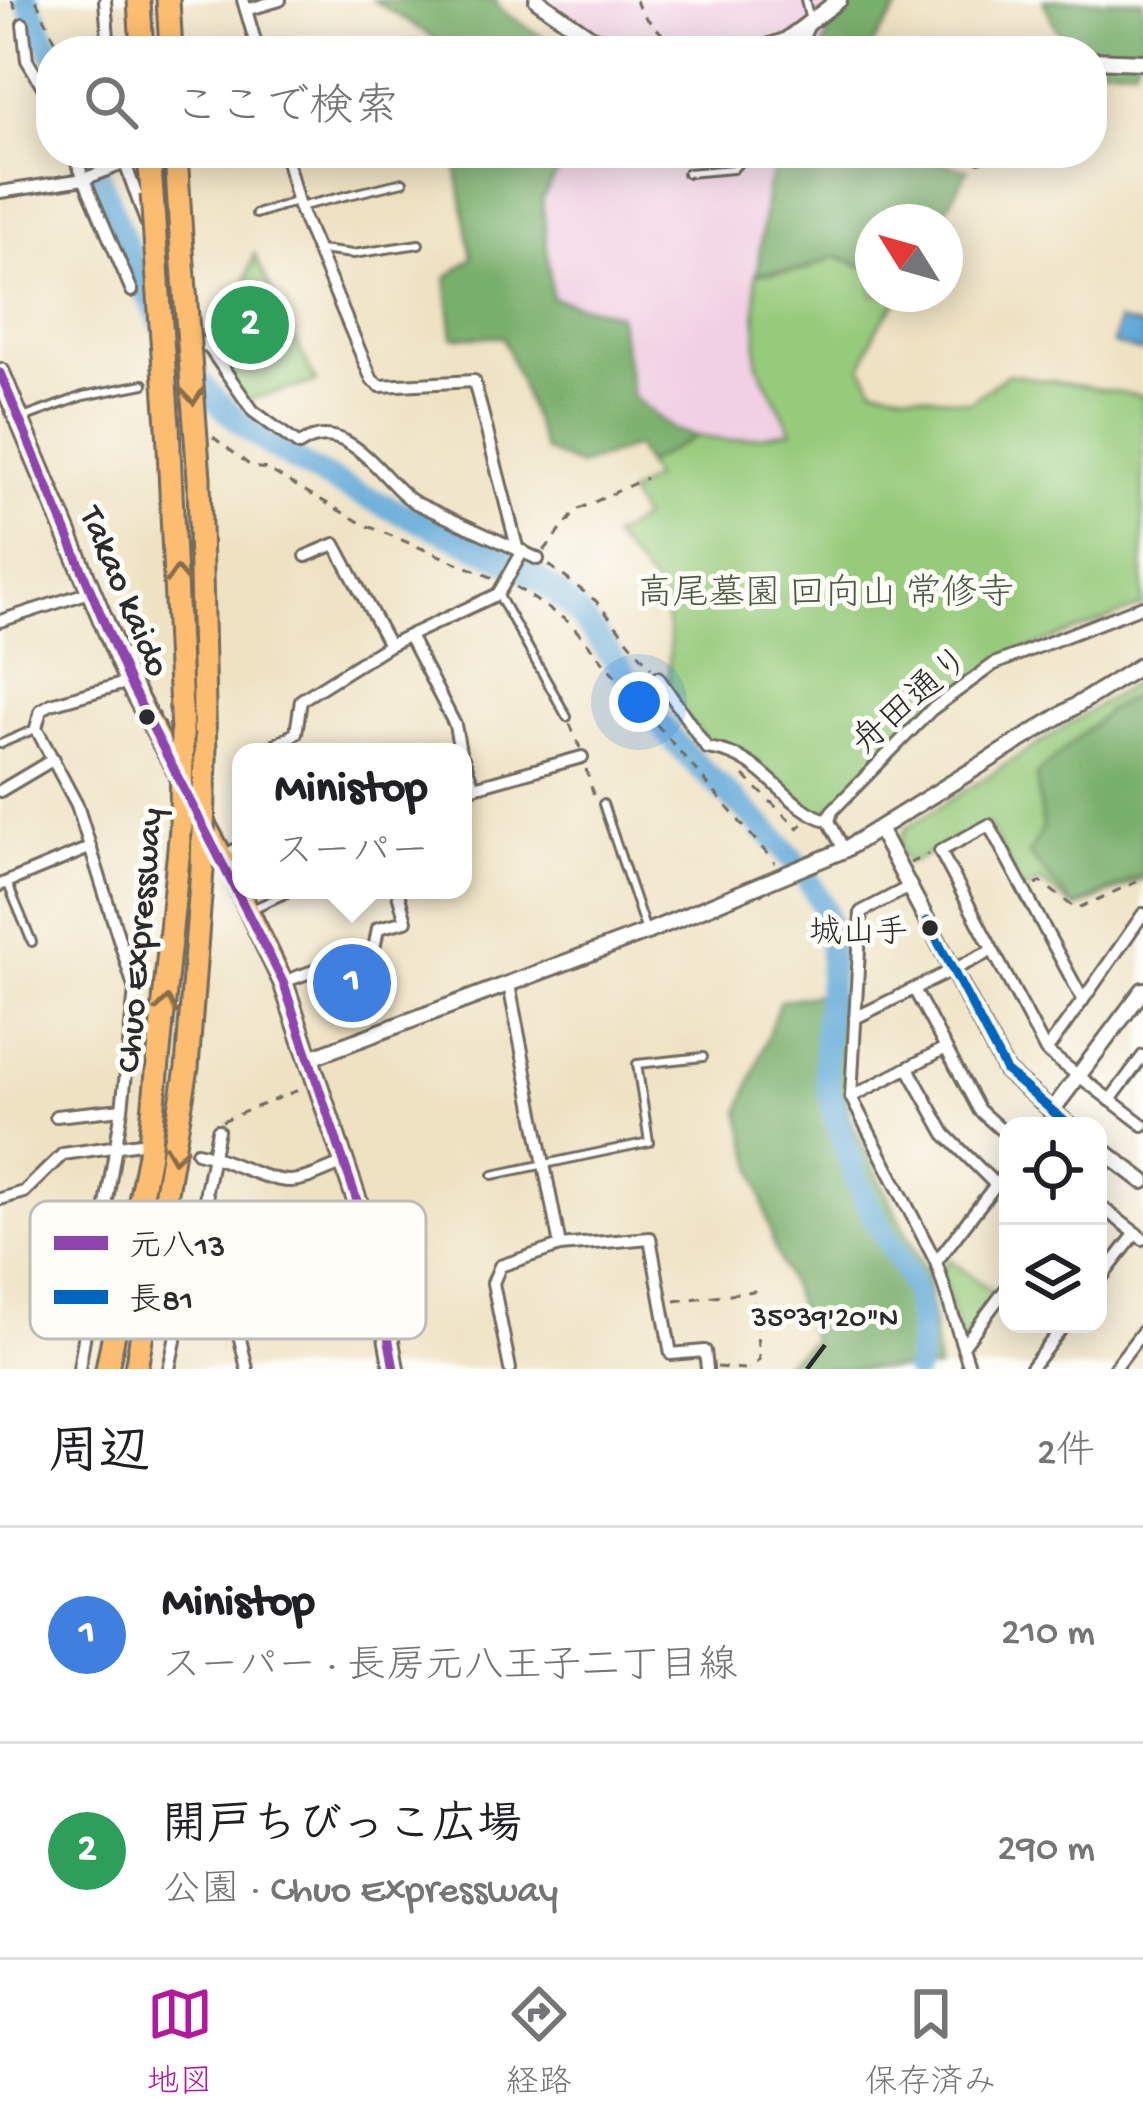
<!DOCTYPE html>
<html lang="ja">
<head>
<meta charset="utf-8">
<style>
  body { margin:0; font-family:"Gochi Hand","Klee One",sans-serif; background:#f6f6f6; color:#202124 }
  .controls { position:absolute; right:36px; bottom:36px; display:grid; overflow:hidden; border-radius:24px; box-shadow:0 6px 30px #0003 }
  .controls button { width:108px; height:108px; display:grid; place-items:center; padding:0; border:0; border-bottom:3px solid #e0e0e0; background:#fff; color:#202124; font:60px sans-serif }
  .compass { position:absolute; left:855px; top:204px; width:108px; height:108px; border-radius:50%; background:#fff; box-shadow:0 6px 30px #0003; rotate:307deg }
  .you { position:absolute; left:639px; top:702px; width:42px; height:42px; margin:-30px; border:9px solid #fff; border-radius:50%; background:#1a73e8; box-shadow:0 0 0 18px #1a73e833 }
  .badge { display:grid; place-items:center; width:78px; height:78px; border-radius:50%; background:#b5179e; color:#fff; font-size:39px; font-weight:700 }
  .pin { position:absolute; translate:-50% -50%; border:6px solid #fff; box-shadow:0 3px 12px #0006 }
  .popup { position:absolute; left:232px; top:743px; width:240px; height:156px; box-sizing:border-box; display:grid; place-content:center; border-radius:24px; background:#fff; filter:drop-shadow(0 3px 9px #0005); font-size:39px; white-space:nowrap; color:#757577 }
  .popup b { font-size:45px; color:#202124 }
  .popup::after { content:''; position:absolute; left:50%; top:100%; margin-left:-24px; border:24px solid transparent; border-top-color:#fff }
  .list { margin:0; padding:0; list-style:none }
  h2 { display:flex; justify-content:space-between; align-items:center; height:156px; margin:0; padding:0 48px; font-size:51px }
  h2 small { font-size:39px; font-weight:400; color:#757577 }
  .list li { display:grid; grid-template-columns:78px 1fr auto; gap:36px; align-items:center; box-sizing:border-box; height:216px; padding:0 48px; border-top:3px solid #e0e0e0 }
  .list b { display:block; font-size:45px; white-space:nowrap }
  .list p { margin:0; font-size:39px; white-space:nowrap; color:#757577 }
  .list em { font-size:39px; font-style:normal; color:#757577 }
  .icon { flex:none; width:66px; height:66px; fill:none; stroke:currentColor; stroke-width:2; stroke-linecap:round; stroke-linejoin:round }
  .map { position:relative; flex:none; width:1143px; height:1369px; overflow:hidden }
  .search { position:absolute; background:#fff; box-shadow:0 6px 30px #0003; left:36px; right:36px; top:36px; height:132px; display:flex; align-items:center; gap:30px; box-sizing:border-box; padding:0 42px; border-radius:48px; color:#757577; font-size:45px }
  .sheet { height:588px; background:#fff }
  nav { display:flex; justify-content:space-around; align-items:center; box-sizing:border-box; height:168px; border-top:3px solid #e0e0e0; background:#fff; font-size:33px; color:#757577 }
  nav a { display:grid; justify-items:center; gap:6px }
  nav .on { color:#b5179e }
  .map>svg:first-child { display:block }
  .built { fill:#f1d0e3 }
  .green { fill:#97cb7c; stroke:#617b54; stroke-width:3 }
  .forest { fill:#79af6c; stroke:#526d4c; stroke-width:3 }
  .water { fill:#61a8d7; stroke:#466a81; stroke-width:3 }
  .lines { fill:none; stroke-linecap:round; stroke-linejoin:round }
  .river { stroke:#61a8d7; stroke-width:24 }
  .minor-tunnel { stroke:#c8bda5; stroke-width:10; stroke-dasharray:10 5; stroke-linecap:butt }
  .service-casing { stroke:#706b60; stroke-width:12 }
  .minor-casing { stroke:#706b60; stroke-width:16 }
  .tertiary-casing { stroke:#706b60; stroke-width:20 }
  .primary-casing { stroke:#706b60; stroke-width:24 }
  .motorway-casing { stroke:#706b60; stroke-width:27 }
  .path { stroke:#706b60; stroke-width:3; stroke-dasharray:9 9; stroke-linecap:butt }
  .service { stroke:#fff; stroke-width:6 }
  .minor { stroke:#fff; stroke-width:10 }
  .tertiary { stroke:#fff; stroke-width:14 }
  .primary { stroke:#fcbd6f; stroke-width:18 }
  .motorway { stroke:#fcbd6f; stroke-width:21 }
  .motorway-bridge-casing { stroke:#706b60; stroke-width:27; stroke-linecap:butt }
  .motorway-bridge { stroke:#fcbd6f; stroke-width:21 }
  .bus-1-casing { stroke:#fdfcf7; stroke-width:18 }
  .bus-2-casing { stroke:#fdfcf7; stroke-width:18 }
  .bus-1 { stroke:#8e44ad; stroke-width:9 }
  .bus-2 { stroke:#0065bd; stroke-width:9 }
  .oneway { stroke:#896d4a }
  .ticks { fill:none; stroke:#2b2b2b; stroke-width:4.5 }
  .bus-dot { fill:#2b2b2b; stroke:#fdfcf7; stroke-width:4.5 }
  .labels { text-anchor:middle; stroke-width:10; stroke-linejoin:round; paint-order:stroke }
  .bus-label { font-size:33px; fill:#2b2b2b; stroke:#fdfcf7; text-anchor:end }
  .street-label { font-size:36px; fill:#2b2b2b; stroke:#fdfcf7 }
  .park-label { font-size:36px; fill:#4b5b43; stroke:#fdfcf7 }
  .key { fill:#fdfcf7; stroke:#bebdba; stroke-width:3 }
  .key-label { font-size:33px; fill:#2b2b2b }
  .ticks-label { font-size:30px; text-anchor:middle; fill:#2b2b2b; stroke:#fdfcf7; stroke-width:10; stroke-linejoin:round; paint-order:stroke }
</style>
</head>
<body>
<div class="map">
<svg width="1143" height="1369" viewBox="0 0 1143 1369">
  <rect width="100%" height="100%" fill="#fdfcf7"/>
  <filter id="ink" filterUnits="userSpaceOnUse"><feTurbulence type="fractalNoise" baseFrequency=".00833" numOctaves="2"/><feDisplacementMap in="SourceGraphic" scale="24" xChannelSelector="R" yChannelSelector="G"/><feConvolveMatrix kernelMatrix="1 2 1 2 8 2 1 2 1" color-interpolation-filters="sRGB"/></filter>
  <filter id="wash" filterUnits="userSpaceOnUse"><feTurbulence type="fractalNoise" baseFrequency=".004" numOctaves="4" result="noise"/><feDisplacementMap in="SourceGraphic" scale="48" xChannelSelector="R" yChannelSelector="G"/><feGaussianBlur stdDeviation="2.7" result="paint"/><feColorMatrix in="noise" values="0 0 0 0 0 0 0 0 0 0 0 0 0 0 0 0 0 1.4 0 .05"/><feComposite in="paint" operator="in"/></filter>
  <g filter="url(#wash)">
    <rect width="100%" height="100%" fill="#efe2c3"/>
    <g class="built">
      <path d="M528,0H827L830,28L822,51H569V29Z"/>
      <path d="M569,153H780L767,188L756,275L793,431L729,441L674,430L633,397L618,314L552,298L542,199Z"/>
    </g>
    <g class="green">
      <path d="M254,254L316,382L244,401L210,349L213,314L242,295Z"/>
      <path d="M835,256L873,270V294H903L876,329L862,367L874,387L970,402L1008,374L1143,396V606L1026,649L947,697L822,818L737,747L708,743L668,695L670,639L662,595L612,537L642,519L628,494L653,478L645,464L696,436L729,441L792,431L757,364L756,274L803,271Z"/>
      <path d="M1143,677V879L1076,909L1041,882L1024,891L989,825L908,864L898,846L905,829Z"/>
      <path d="M949,1259L999,1297L963,1346L940,1272Z"/>
    </g>
    <g class="forest">
      <path d="M373,0H496L501,10L564,51H436L434,38Z"/>
      <path d="M857,0H904L868,51H822L830,28Z"/>
      <path d="M1043,0H1143V37L1135,67L1092,66V51H1067Z"/>
      <path d="M454,153H569L542,199L552,298L618,314L633,397L674,430L696,436L645,464L635,446L579,466L545,451L503,337H453L446,278L472,258Z"/>
      <path d="M780,153H906L968,170L939,222H873V270L837,256L803,270L757,273L767,188Z"/>
      <path d="M1143,691V875L1074,907L1029,854L1043,828L1036,775L1109,710Z"/>
      <path d="M839,990L849,1117L927,1275L938,1369H774L813,1341L775,1249L740,1112L780,1001Z"/>
    </g>
    <path class="water" d="M1118,321L1143,327V352L1113,344Z"/>
    <g class="lines">
      <g class="river">
        <path d="M27,0L51,51"/>
        <path d="M91,153C121,234 157,340 218,402C301,485 426,516 527,572C590,608 623,680 669,735C717,792 786,834 821,902C846,949 813,1035 831,1099C842,1136 853,1176 871,1210C905,1275 930,1289 916,1369"/>
      </g>
    </g>
  </g>
  <g filter="url(#ink)">
    <g class="lines">
      <g class="minor-tunnel">
        <path d="M131,162L207,156"/>
        <path d="M147,1144L197,1152"/>
      </g>
      <g class="service-casing">
        <g id="service">
          <path d="M799,51L811,25L805,0"/>
          <path d="M687,173L733,169L748,153"/>
          <path d="M299,207L403,182"/>
          <path d="M256,214L297,201"/>
          <path d="M319,250L353,254L419,244"/>
          <path d="M23,418L83,396L144,384"/>
          <path d="M498,594L567,717"/>
          <path d="M0,744L35,729"/>
          <path d="M603,804L646,931"/>
          <path d="M7,882L32,942"/>
          <path d="M254,908L294,890"/>
          <path d="M493,1175L649,1142L637,1064L703,1057"/>
          <path d="M315,1262L368,1243"/>
        </g>
      </g>
      <g class="minor-casing">
        <g id="minor">
          <path d="M105,0L109,51"/>
          <path d="M243,0L258,51"/>
          <path d="M246,10L280,0"/>
          <path d="M23,24L27,60L51,100"/>
          <path d="M73,153L132,291"/>
          <path d="M285,153L299,207L372,380L380,386L474,381L517,547"/>
          <path d="M207,156L222,153"/>
          <path d="M131,162L125,163L146,222"/>
          <path d="M0,192L84,179L125,163L123,153"/>
          <path d="M163,261L182,329L210,349L253,411L299,445C349,410 386,488 416,503C456,522 498,540 538,559"/>
          <path d="M306,556L335,544L389,645"/>
          <path d="M0,621L93,591"/>
          <path d="M409,636L455,725L460,752"/>
          <path d="M658,677L707,748C767,755 780,806 829,821"/>
          <path d="M264,752L296,733L301,700L389,645L498,594L523,551"/>
          <path d="M463,758L474,787L582,757"/>
          <path d="M0,791L54,759"/>
          <path d="M844,850L829,821L832,811L931,710L994,664L1143,606"/>
          <path d="M223,856L241,847"/>
          <path d="M0,885L89,848"/>
          <path d="M909,887L861,912L851,1097L936,1262L970,1369"/>
          <path d="M283,982L374,949L378,928L406,921L397,890"/>
          <path d="M509,985L560,1246"/>
          <path d="M914,989L979,1110L1008,1136"/>
          <path d="M1083,1000L1143,914"/>
          <path d="M855,1018L991,951"/>
          <path d="M1046,1051L940,851L989,825L1083,1000L1046,1051L1143,1125"/>
          <path d="M908,1068L945,1134L996,1185"/>
          <path d="M851,1097L942,1050"/>
          <path d="M1110,1100L1143,1056"/>
          <path d="M56,1116L122,1109"/>
          <path d="M218,1130L206,1191L247,1369"/>
          <path d="M197,1152C225,1158 265,1181 290,1181C309,1180 327,1169 345,1163"/>
          <path d="M0,1199L24,1192L63,1154L140,1143"/>
          <path d="M1098,1204L1143,1239"/>
          <path d="M936,1262L1008,1169"/>
          <path d="M1098,1282L1136,1233"/>
          <path d="M963,1346L1008,1286"/>
          <path d="M79,1369L122,1109L135,990L77,805L36,728L41,710L51,704L129,682"/>
          <path d="M169,1369L206,1194"/>
          <path d="M510,1369L493,1283L500,1266L560,1246L650,1238L671,1354L705,1351L707,1369"/>
          <path d="M1030,1369L1065,1324"/>
          <path d="M1114,1369L1143,1331"/>
        </g>
      </g>
      <g class="tertiary-casing">
        <g id="tertiary">
          <path d="M537,0L590,37L624,51"/>
          <path d="M755,51L785,41L839,0"/>
          <path d="M1092,60L1143,62"/>
          <path d="M979,154V153"/>
          <path d="M880,831L1006,1071L1070,1126"/>
          <path d="M310,1058L647,932L844,850L1143,664"/>
          <path d="M1051,1112L1143,990"/>
          <path d="M1098,1147L1143,1181"/>
        </g>
      </g>
      <g class="primary-casing">
        <path id="primary" d="M0,373L129,682L223,856L283,982L371,1242L394,1369"/>
      </g>
      <g class="motorway-casing">
        <g id="motorway">
          <path d="M139,0L142,51"/>
          <path d="M168,0L171,51"/>
          <path d="M149,153L152,194"/>
          <path d="M176,153L181,237"/>
          <path d="M168,426L182,733"/>
          <path d="M199,478L205,757"/>
          <path d="M107,1369L149,1154L181,828"/>
          <path d="M136,1369L187,1068L202,870"/>
        </g>
      </g>
      <g class="path">
        <path d="M12,0L17,12"/>
        <path d="M36,0L60,51"/>
        <path d="M636,0C642,23 665,27 670,51"/>
        <path d="M213,437L252,467L267,469L363,524L496,579"/>
        <path d="M544,551L577,510L646,478"/>
        <path d="M549,565L596,601L651,668"/>
        <path d="M516,587L570,623L775,863"/>
        <path d="M570,724L580,748"/>
        <path d="M586,769L595,800"/>
        <path d="M744,776L798,828L806,821"/>
        <path d="M910,863L928,854"/>
        <path d="M1036,885L1041,882L1076,909L1143,879"/>
        <path d="M222,1121L301,1089"/>
        <path d="M675,1301L754,1291L759,1360L749,1369"/>
        <path d="M717,1367L745,1369"/>
      </g>
      <use href="#service" class="service"/>
      <use href="#minor" class="minor"/>
      <use href="#tertiary" class="tertiary"/>
      <use href="#primary" class="primary"/>
      <use href="#motorway" class="motorway"/>
      <g class="motorway-bridge-casing">
        <g id="motorway-bridge">
          <path d="M152,194L168,426"/>
          <path d="M181,237L199,478"/>
          <path d="M181,828L182,733"/>
          <path d="M202,870L205,757"/>
        </g>
      </g>
      <use href="#motorway-bridge" class="motorway-bridge"/>
      <g class="bus-1-casing">
        <path id="bus-1" d="M0,373L129,682L283,982L371,1242L394,1369"/>
      </g>
      <g class="bus-2-casing">
        <path id="bus-2" d="M927,921L1006,1071L1070,1126"/>
      </g>
      <use href="#bus-1" class="bus-1"/>
      <use href="#bus-2" class="bus-2"/>
    </g>
    <defs><path id="oneway-chevron" d="M-2-3.5L2.5 0L-2 3.5" fill="none" stroke-width="1.6" stroke-linecap="round" stroke-linejoin="round" transform="scale(3)"/></defs>
    <g class="oneway">
      <use href="#oneway-chevron" transform="translate(193 396) rotate(86)"/>
      <use href="#oneway-chevron" transform="translate(177 575) rotate(-92)"/>
      <use href="#oneway-chevron" transform="translate(167 1005) rotate(-83)"/>
      <use href="#oneway-chevron" transform="translate(175 1154) rotate(98)"/>
    </g>
  </g>
  <path class="ticks" d="M807,1369L825,1345"/>
  <g class="bus-dot">
    <circle cx="147" cy="717" r="10"/>
    <circle cx="930" cy="928" r="10"/>
  </g>
  <g class="labels">
    <g class="bus-label">
      <text x="908" y="941">城山手</text>
    </g>
    <g class="street-label">
      <text transform="translate(128 590) rotate(67)" y="13">Takao kaido</text>
      <text transform="translate(909 698) rotate(-41)" y="13">舟田通り</text>
      <text transform="translate(136 940) rotate(-85)" y="13">Chuo Expressway</text>
    </g>
    <g class="park-label">
      <text x="825" y="603">高尾墓園 回向山 常修寺</text>
    </g>
  </g>
  <rect x="30" y="1201" width="396" height="138" rx="18" class="key"/>
  <rect x="54" y="1236" width="54" height="14" fill="#8e44ad"/>
  <rect x="54" y="1290" width="54" height="14" fill="#0065bd"/>
  <g class="key-label">
    <text x="129" y="1255">元八13</text>
    <text x="129" y="1309">長81</text>
  </g>
  <g class="ticks-label">
    <text x="825" y="1326">35°39'20"N</text>
  </g>
</svg>
<div class="controls">
<button><svg class="icon" aria-label="locate" viewBox="0 0 24 24"><circle cx="12" cy="12" r="6"/><path d="M12 2v4M12 18v4M2 12h4M18 12h4"/></svg></button>
<button><svg class="icon" aria-label="layers" viewBox="0 0 24 24"><path d="M12 4l9 5-9 5-9-5zM3 14l9 5 9-5"/></svg></button>
</div>
<svg class="compass" viewBox="-18 -18 36 36"><path d="M0-13l5 13h-10z" fill="#e53935"/><path d="M0 13l5-13h-10z" fill="#757577"/></svg>
<div class="you"></div>
<div class="pin badge" style="left:352px;top:983px;background:#3f7fe0">1</div>
<div class="popup"><b>Ministop</b>スーパー</div>
<div class="pin badge" style="left:250px;top:325px;background:#2e9e5b">2</div>
<div class="search"><svg class="icon" aria-label="search" viewBox="0 0 24 24"><circle cx="10" cy="10" r="6"/><path d="M15 15l6 6"/></svg>ここで検索</div>
</div>
<section class="sheet">
<h2>周辺<small>2件</small></h2>
<ul class="list">
<li><span class="badge" style="background:#3f7fe0">1</span><div><b>Ministop</b><p>スーパー · 長房元八王子二丁目線</p></div><em>210 m</em></li>
<li><span class="badge" style="background:#2e9e5b">2</span><div><b>開戸ちびっこ広場</b><p>公園 · Chuo Expressway</p></div><em>290 m</em></li>
</ul>
</section>
<nav>
<a class="on"><svg class="icon" aria-label="map" viewBox="0 0 24 24"><path d="M3 6l6-2 6 2 6-2v14l-6 2-6-2-6 2zM9 4v14M15 6v14"/></svg>地図</a>
<a><svg class="icon" aria-label="directions" viewBox="0 0 24 24"><path d="M12 3l9 9-9 9-9-9zM9 14v-3h6M13 9l2 2-2 2"/></svg>経路</a>
<a><svg class="icon" aria-label="saved" viewBox="0 0 24 24"><path d="M7 4h10v16l-5-4-5 4z"/></svg>保存済み</a>
</nav>
</body>
</html>
